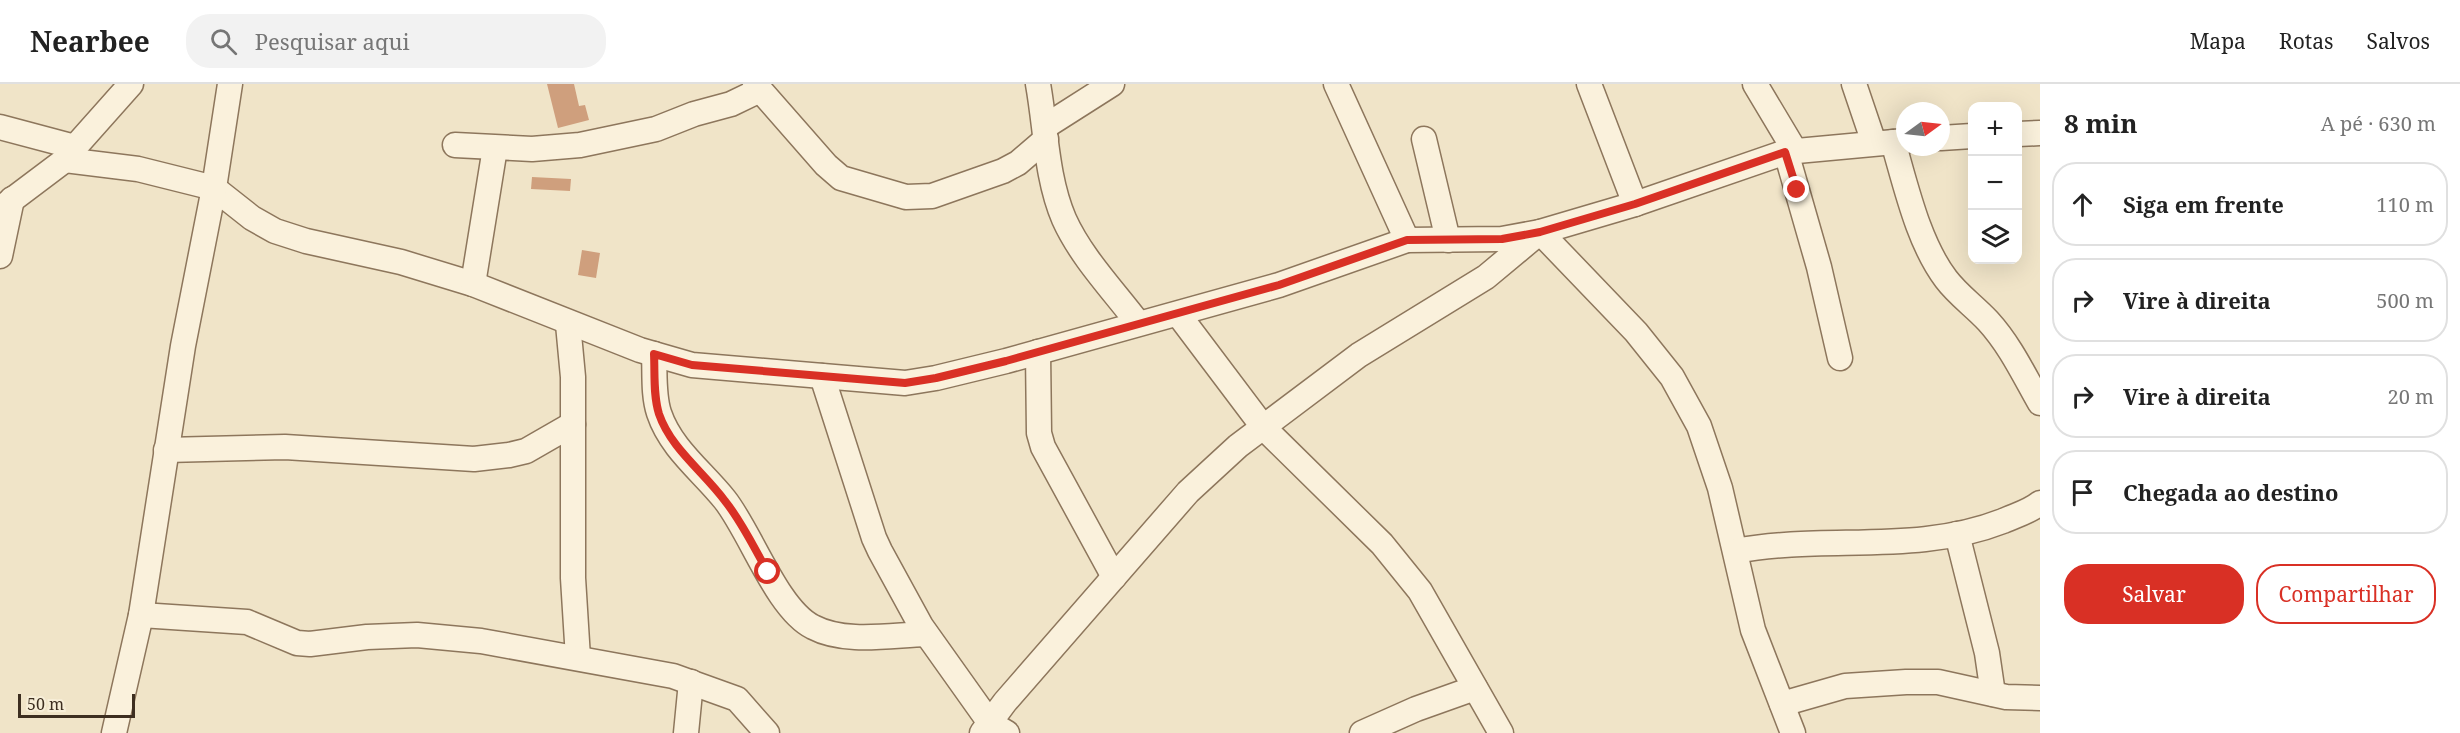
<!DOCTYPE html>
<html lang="pt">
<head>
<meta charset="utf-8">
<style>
  body { margin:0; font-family:"Noto Serif",serif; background:#f2f2f2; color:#222 }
  .controls { position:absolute; right:18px; top:18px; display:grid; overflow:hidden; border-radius:12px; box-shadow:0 6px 24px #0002 }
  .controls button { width:54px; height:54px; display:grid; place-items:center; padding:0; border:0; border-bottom:2px solid #e0e0e0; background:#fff; color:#222; font:30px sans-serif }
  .compass { position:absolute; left:1896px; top:18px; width:54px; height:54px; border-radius:50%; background:#fff; box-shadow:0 6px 24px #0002; rotate:75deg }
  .scale { position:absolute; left:18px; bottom:15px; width:117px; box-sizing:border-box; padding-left:6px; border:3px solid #3d2e20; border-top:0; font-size:16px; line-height:21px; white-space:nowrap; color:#3d2e20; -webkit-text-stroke:4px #f7eed8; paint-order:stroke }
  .stop { position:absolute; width:18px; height:18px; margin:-14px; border:4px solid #d93025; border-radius:50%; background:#fff }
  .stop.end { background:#d93025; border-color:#fff; box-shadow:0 2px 6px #0008 }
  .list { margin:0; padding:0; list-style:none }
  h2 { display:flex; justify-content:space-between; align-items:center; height:78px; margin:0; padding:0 24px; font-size:26px }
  h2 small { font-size:20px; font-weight:400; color:#767676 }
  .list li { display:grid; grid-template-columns:39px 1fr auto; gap:18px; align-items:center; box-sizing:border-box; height:84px; margin:0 12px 12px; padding:0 12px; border:2px solid #e0e0e0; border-radius:24px }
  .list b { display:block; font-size:22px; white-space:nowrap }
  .list em { font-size:20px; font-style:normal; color:#767676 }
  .actions { display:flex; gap:12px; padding:18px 24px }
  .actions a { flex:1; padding:14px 0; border:2px solid #d93025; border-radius:24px; text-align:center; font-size:21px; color:#d93025 }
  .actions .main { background:#d93025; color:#fff }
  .icon { flex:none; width:33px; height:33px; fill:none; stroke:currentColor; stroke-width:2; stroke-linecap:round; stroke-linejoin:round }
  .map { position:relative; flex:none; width:2040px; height:649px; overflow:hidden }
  header { display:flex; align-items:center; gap:36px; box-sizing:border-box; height:84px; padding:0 30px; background:#fff; border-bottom:2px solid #e0e0e0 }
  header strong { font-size:28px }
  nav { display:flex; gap:33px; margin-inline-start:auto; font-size:21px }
  .search { width:420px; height:54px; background:#f2f2f2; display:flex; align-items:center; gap:15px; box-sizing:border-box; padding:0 21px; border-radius:24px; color:#767676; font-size:22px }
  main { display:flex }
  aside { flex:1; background:#fff }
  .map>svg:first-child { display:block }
  .building { fill:#cf9f7d }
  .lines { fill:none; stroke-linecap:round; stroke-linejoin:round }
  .minor-casing { stroke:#8d765c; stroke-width:27 }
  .minor { stroke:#faf1dc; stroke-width:24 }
  .route { stroke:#d93025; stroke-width:8 }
</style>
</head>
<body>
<header>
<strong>Nearbee</strong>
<div class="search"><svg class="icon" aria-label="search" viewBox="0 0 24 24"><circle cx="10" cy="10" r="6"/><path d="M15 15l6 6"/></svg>Pesquisar aqui</div>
<nav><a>Mapa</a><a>Rotas</a><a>Salvos</a></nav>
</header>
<main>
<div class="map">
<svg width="2040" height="649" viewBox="0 0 2040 649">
  <rect width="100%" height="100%" fill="#f0e4c8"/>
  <g class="building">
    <path d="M547,0H574L579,22L585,21L589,36L558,44Z"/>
    <path d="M532,93L571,95L570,107L531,105Z"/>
    <path d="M582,166L600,169L596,194L578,191Z"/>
  </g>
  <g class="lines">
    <g class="minor-casing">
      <g id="minor">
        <path d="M755,0L826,81L841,94L906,113L932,112L1003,87L1018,79L1046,55"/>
        <path d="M1038,0C1046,44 1046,93 1064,135C1081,173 1113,206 1138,239"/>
        <path d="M1336,0L1407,156"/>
        <path d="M1589,0L1635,120"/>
        <path d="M1755,0L1795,67"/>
        <path d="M1854,0L1874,59"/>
        <path d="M1046,42L1112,0"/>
        <path d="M0,43L75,63"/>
        <path d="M2018,50L2040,49"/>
        <path d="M1941,54L1972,52"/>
        <path d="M1424,55L1448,156"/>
        <path d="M1893,58C1906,102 1918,158 1946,195C1958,211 1974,222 1988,237C2010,261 2024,291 2040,319"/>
        <path d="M455,61L532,65L580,61L656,45L694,30L731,20L760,6"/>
        <path d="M1786,68L1819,183L1840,274"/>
        <path d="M65,76L138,85L214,104L252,134L275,147L306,157L401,178L473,200L640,266L692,281L905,299L936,294L1006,277L1279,201L1407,156L1502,155L1540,148L1636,248L1672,293L1699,342L1720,404L1753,546L1793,649"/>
        <path d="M0,125L65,76L75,63L131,0"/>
        <path d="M0,172L12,115"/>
        <path d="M473,200L495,64"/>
        <path d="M1178,230L1264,344L1382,460L1420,507L1501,649"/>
        <path d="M568,240L573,293V494L578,574"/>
        <path d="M1038,268L1039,349L1043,363L1114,493"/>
        <path d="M654,270C655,289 653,311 659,329C671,365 703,388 725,416C751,449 777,525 813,543C845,560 891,551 926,550"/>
        <path d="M822,292L874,454L880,467L921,542L990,639L1007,649"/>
        <path d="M166,366L285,363L474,375L509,371L526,367L573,340"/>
        <path d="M1957,450L1987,569L1993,610"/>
        <path d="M1736,467C1826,450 1916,471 2003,437C2016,431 2029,428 2040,419"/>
        <path d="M141,531L247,538L297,559L310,560L367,553L417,551L481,557L673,592L737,615L767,649"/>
        <path d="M1782,620L1845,602L1906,598H1938L2006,613L2040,614"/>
        <path d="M114,649L141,531L183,262L214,104L230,0"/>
        <path d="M686,649L691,598"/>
        <path d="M982,649L1005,618L1188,408L1238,362L1359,271L1486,193L1540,148L1635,120L1786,68L1905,57"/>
        <path d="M1362,649L1416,625L1475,604"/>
      </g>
    </g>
    <use href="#minor" class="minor"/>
  </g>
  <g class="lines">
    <path class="route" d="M768,488C754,464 742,438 725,417C704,388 671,365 659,330C653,311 655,289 654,270L692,281L905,299L936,294L1006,277L1279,201L1407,156L1502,155L1540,148L1635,120L1785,68L1797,106"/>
  </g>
</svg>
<div class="controls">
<button>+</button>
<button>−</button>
<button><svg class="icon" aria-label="layers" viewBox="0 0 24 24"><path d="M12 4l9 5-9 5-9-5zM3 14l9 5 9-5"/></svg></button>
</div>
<svg class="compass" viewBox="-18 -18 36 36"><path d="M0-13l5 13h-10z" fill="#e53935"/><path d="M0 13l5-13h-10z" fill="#767676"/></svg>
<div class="scale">50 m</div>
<div class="stop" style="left:768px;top:488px"></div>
<div class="stop end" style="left:1797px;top:106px"></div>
</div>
<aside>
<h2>8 min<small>A pé · 630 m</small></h2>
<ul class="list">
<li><svg class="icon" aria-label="ahead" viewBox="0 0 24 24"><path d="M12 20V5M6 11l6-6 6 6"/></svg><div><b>Siga em frente</b></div><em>110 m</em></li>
<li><svg class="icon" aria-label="right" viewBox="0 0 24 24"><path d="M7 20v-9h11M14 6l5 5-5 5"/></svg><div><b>Vire à direita</b></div><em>500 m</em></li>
<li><svg class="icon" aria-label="right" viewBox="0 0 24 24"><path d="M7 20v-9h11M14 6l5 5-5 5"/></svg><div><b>Vire à direita</b></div><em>20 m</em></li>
<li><svg class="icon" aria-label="arrive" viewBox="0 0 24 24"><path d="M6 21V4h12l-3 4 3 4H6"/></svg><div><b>Chegada ao destino</b></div></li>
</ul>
<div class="actions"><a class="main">Salvar</a><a>Compartilhar</a></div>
</aside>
</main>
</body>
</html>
